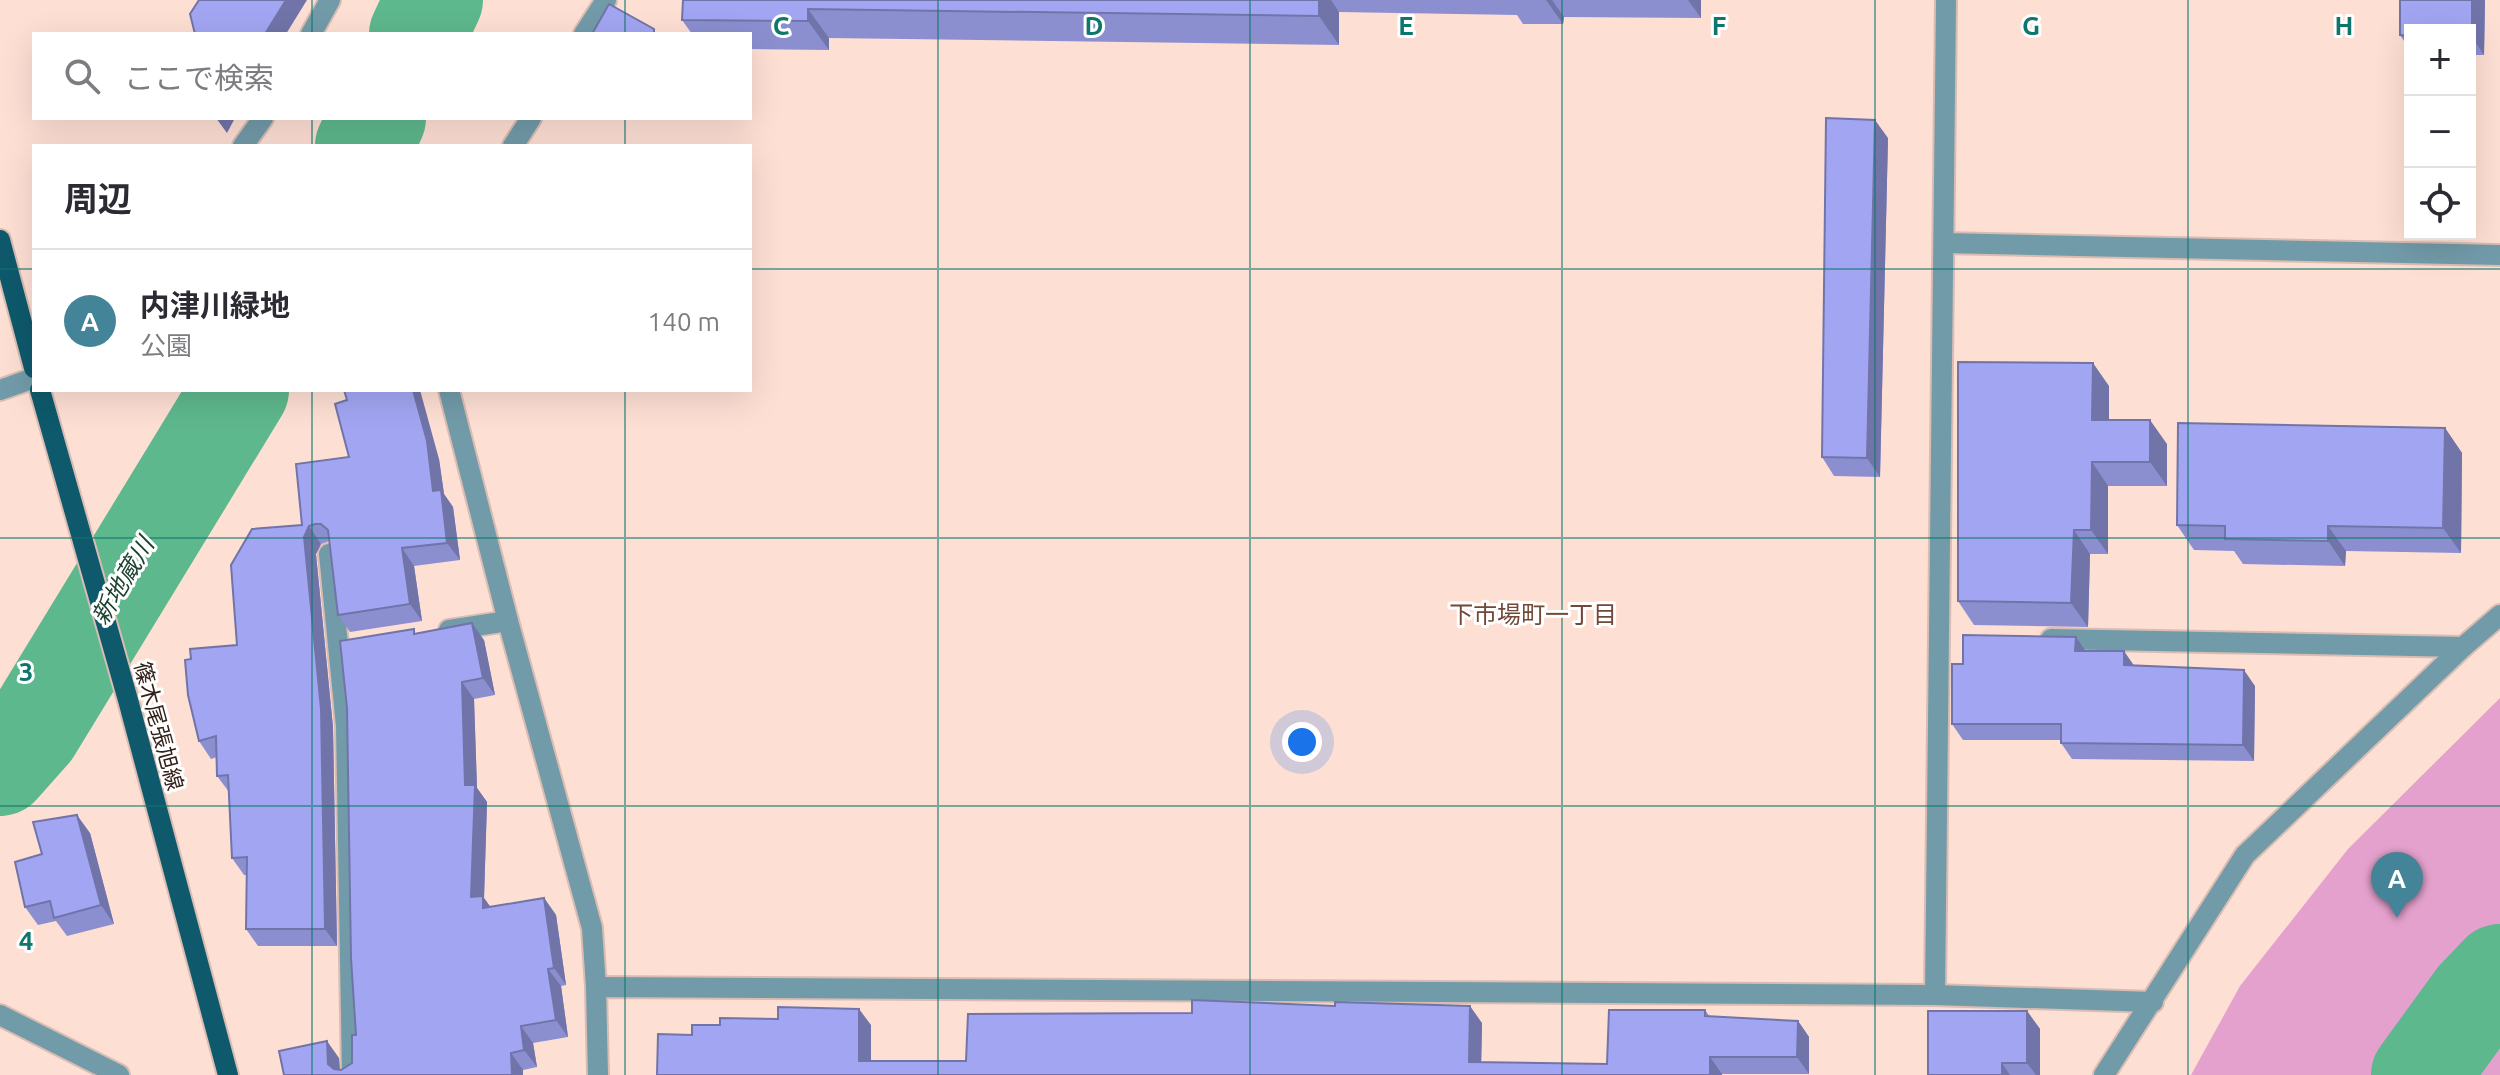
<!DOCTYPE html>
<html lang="ja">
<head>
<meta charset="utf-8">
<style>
  body { margin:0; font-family:Ubuntu,"Noto Sans JP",sans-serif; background:#f7f7f7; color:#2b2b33 }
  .controls { position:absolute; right:24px; top:24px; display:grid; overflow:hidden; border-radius:0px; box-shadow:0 8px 32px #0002 }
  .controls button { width:72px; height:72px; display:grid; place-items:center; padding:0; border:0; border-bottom:2px solid #e1e1e2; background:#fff; color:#2b2b33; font:40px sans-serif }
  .you { position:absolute; left:1302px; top:742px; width:28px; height:28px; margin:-20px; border:6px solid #fff; border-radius:50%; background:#1a73e8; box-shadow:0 0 0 12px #1a73e833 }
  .badge { display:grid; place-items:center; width:52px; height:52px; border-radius:50%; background:#448498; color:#fff; font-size:26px; font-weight:700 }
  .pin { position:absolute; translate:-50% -66px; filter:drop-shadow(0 2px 4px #0008) }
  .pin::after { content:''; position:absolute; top:42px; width:28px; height:24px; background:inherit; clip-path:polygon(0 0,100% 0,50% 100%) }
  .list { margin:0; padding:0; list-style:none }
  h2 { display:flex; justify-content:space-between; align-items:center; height:104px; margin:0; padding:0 32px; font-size:34px }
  h2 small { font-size:26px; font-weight:400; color:#7c7c81 }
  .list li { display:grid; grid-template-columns:52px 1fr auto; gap:24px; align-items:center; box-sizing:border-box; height:144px; padding:0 32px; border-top:2px solid #e1e1e2 }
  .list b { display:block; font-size:30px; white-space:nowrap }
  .list p { margin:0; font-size:26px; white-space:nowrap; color:#7c7c81 }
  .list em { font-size:26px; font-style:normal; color:#7c7c81 }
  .icon { flex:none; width:44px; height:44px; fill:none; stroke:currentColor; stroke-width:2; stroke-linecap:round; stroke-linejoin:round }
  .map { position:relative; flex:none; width:2500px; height:1075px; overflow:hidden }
  .search { position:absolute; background:#fff; box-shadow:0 8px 32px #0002; left:32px; top:32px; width:720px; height:88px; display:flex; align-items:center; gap:20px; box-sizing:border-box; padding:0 28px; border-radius:0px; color:#7c7c81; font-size:30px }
  .panel { position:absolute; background:#fff; box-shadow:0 8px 32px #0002; left:32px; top:144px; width:720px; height:248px; border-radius:0px }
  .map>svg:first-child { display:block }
  .green { fill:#e5a1cd }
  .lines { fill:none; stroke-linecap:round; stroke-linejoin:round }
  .river { stroke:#5eb88d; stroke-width:98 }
  .minor-casing { stroke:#d9bdb3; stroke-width:24 }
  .major-casing { stroke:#d9bdb3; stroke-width:24 }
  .minor { stroke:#729ba9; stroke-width:20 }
  .major { stroke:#0e596c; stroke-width:20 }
  .wall { fill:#8b8fd0 }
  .shaded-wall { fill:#7174a9 }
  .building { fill:#a2a6f2; stroke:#7174a9; stroke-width:2 }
  .grid { fill:none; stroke:#0f766e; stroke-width:2; stroke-opacity:0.55 }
  .labels { text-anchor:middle; stroke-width:6; stroke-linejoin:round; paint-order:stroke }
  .street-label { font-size:22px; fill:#33211a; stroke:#fff }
  .water-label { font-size:24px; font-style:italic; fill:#1c4330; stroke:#fff }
  .neighbourhood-label { font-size:24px; fill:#724839; stroke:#fff }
  .grid-label { font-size:26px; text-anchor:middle; font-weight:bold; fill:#0f766e; stroke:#fff; stroke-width:6; stroke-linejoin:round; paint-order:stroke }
</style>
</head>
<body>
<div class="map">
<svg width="2500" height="1075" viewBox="0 0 2500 1075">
  <rect width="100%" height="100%" fill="#fedfd4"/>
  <path class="green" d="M2500,698V1075H2191L2240,986L2348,849Z"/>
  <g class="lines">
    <g class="river">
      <path d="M418,34L434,0"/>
      <path d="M364,146L377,118"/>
      <path d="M0,767L32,731L240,390"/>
      <path d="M2420,1075L2476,998L2500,973"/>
    </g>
    <g class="minor-casing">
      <g id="minor">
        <path d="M311,34L330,0"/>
        <path d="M584,34L606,0"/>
        <path d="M243,146L263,118"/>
        <path d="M513,146L531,118"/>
        <path d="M1944,243L2500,255"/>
        <path d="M0,390L34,378"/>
        <path d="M449,390L508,621L592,928L596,987"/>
        <path d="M329,554L346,726L352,1075"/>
        <path d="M449,630L508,621"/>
        <path d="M2051,639L2463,647"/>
        <path d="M1935,995L1946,0"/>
        <path d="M0,1015L119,1075"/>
        <path d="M598,1075L596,987L1935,995L2153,1002"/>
        <path d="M2104,1075L2245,855L2463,647L2500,615"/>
      </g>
    </g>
    <g class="major-casing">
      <g id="major">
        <path d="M0,240L34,368"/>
        <path d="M40,390L128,700L228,1075"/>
      </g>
    </g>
    <use href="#minor" class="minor"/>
    <use href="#major" class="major"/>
  </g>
  <g class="wall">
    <path d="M683,0H1701V18L1564,17L1563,24H1523L1517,15L1339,12V45L829,38V50L750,49V34H692L682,20Z"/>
    <path d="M2400,0H2485L2484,55H2470V30H2410V50L2400,35Z"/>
    <path d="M1888,138L1880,477L1834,476L1822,457Z"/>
    <path d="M2109,386V420L2167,444V486H2108V554H2090L2088,627L1974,625L1958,601Z"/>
    <path d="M2445,428L2462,453L2461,553L2346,551L2345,566L2243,564L2234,551L2194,550L2177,525Z"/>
    <path d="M439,459L444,494L453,507L460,560L414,566L422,621L350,632L338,615L329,541L321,544L316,554L333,727L337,946H258L246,929V875H244L232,858L229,792L217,776V757L211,759L199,741L191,659L237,645L302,525Z"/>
    <path d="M417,634L484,640L495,695L474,699L477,788L487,802L484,898L490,907L544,898L556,915L566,985L561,986L568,1037L533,1043L537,1067L523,1070V1075H284L339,1058L340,1070L352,1063Z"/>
    <path d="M2086,651L2135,666L2255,686L2254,761L2072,759L2061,743V740H1963L1952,724L1963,664Z"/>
    <path d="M90,833L114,924L67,936L56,921L38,925L25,907L42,854Z"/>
    <path d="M1705,1010L1710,1017L1798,1021L1809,1037V1074H1722V1075H657L692,1035L871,1025V1061H966L1482,1023L1481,1062L1607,1064Z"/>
    <path d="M2027,1011L2040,1029V1075H1928Z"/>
  </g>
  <g class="shaded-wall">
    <path d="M286,0H307L286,34H265Z"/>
    <path d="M1319,0H1331L1339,12V45L1319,16Z"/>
    <path d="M1546,0H1552L1564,17L1563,24Z"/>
    <path d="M1688,0H1701V18Z"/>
    <path d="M2472,0H2485L2484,55L2472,37Z"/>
    <path d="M808,9L829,38V50L808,21Z"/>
    <path d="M216,118H235L227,133Z"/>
    <path d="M1875,120L1888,138L1880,477L1867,458Z"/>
    <path d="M2093,363L2109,386V444L2092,420Z"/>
    <path d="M413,390H420L439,459L444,494L453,507L460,560L447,543L433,491Z"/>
    <path d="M2150,420L2167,444V486L2150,462Z"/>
    <path d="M2445,428L2462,453L2461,553L2443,528Z"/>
    <path d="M2092,462L2108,486V554L2091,530Z"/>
    <path d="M309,526L321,544L316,554L333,727L337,946L325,929L304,537Z"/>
    <path d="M2328,526L2346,551L2345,566L2328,541Z"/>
    <path d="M2074,530L2090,554L2088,627L2071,603Z"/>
    <path d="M402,548L414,566L422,621L410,604Z"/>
    <path d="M472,623L484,640L495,695L483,678Z"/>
    <path d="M2076,637L2087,653L2075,651Z"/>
    <path d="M2124,651L2135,667L2124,665Z"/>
    <path d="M2244,670L2255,686L2254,761L2243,745Z"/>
    <path d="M462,682L474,699L477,788L487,802L484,898L495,913V925L471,897L465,785Z"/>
    <path d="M77,815L90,833L114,924L101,905Z"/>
    <path d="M544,898L556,915L566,985L554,968Z"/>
    <path d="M548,969L561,986L568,1037L556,1020Z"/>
    <path d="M1470,1006L1482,1023L1481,1075L1469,1062Z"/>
    <path d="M859,1009L871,1025V1075L859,1061Z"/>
    <path d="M2027,1011L2040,1029V1075H2036L2027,1063Z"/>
    <path d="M1798,1021L1809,1037V1074L1797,1057Z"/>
    <path d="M521,1026L533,1043L537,1067L524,1050Z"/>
    <path d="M327,1041L339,1058L340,1075L328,1064Z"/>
    <path d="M511,1053L523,1070V1075H512Z"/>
    <path d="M1710,1057L1722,1074V1075H1710Z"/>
    <path d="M2002,1063L2010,1075H2002Z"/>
  </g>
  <g class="building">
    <path d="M199,0H286L265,34H195L190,14Z"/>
    <path d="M683,0H1319V16L808,9V21L682,20Z"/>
    <path d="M2400,0H2472V37H2470V30H2410V36L2400,35Z"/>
    <path d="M609,4L654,29V34H592Z"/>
    <path d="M1826,118L1875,120L1867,458L1822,457Z"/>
    <path d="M1958,362L2093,363L2092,420H2150V462H2092L2091,530H2074L2071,603L1958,601Z"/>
    <path d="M344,390H413L427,441L433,491L441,490L447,543L402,548L410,604L338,615L328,530L321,524H315L309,526L304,537L321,709L325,929H246L247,857L232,858L228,775L217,776L216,736L199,741L188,695L185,660L191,659L190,649L237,645L231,565L252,529L302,525L296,464L349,457L335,404L347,400Z"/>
    <path d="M2178,423L2445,428L2443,528L2328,526V541L2225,539V526L2177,525Z"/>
    <path d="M472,623L483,678L462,682L465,785H475L471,897L483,896V908L544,898L554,968L548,969L556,1020L521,1026L524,1050L511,1053L512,1075H284L279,1051L327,1041L328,1064L334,1069L341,1070L352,1063V1035H356L351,958L347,708L340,641L414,629V634Z"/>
    <path d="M1963,635L2076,637L2075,651H2124V665L2244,670L2243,745L2061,743V724H1952V664H1963Z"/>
    <path d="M77,815L101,905L54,918L50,901L25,907L15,862L42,854L33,822Z"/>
    <path d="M1192,1000L1335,1006V1002L1470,1006L1469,1062L1607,1064L1609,1010H1705V1016L1798,1021L1797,1057H1710V1075H657L658,1034L692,1035V1025H720V1018L778,1019V1007L859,1009V1061H966L968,1014L1192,1013Z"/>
    <path d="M1928,1011H2027V1063H2002V1075H1928Z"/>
  </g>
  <path class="grid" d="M312,0V34M625,0V34M938,0V1075M1250,0V1075M1562,0V1075M1875,0V1075M2188,0V1075M312,118V146M625,118V146M0,269H34M750,269H2500M312,390V1075M625,390V1075M0,538H2500M0,806H2500"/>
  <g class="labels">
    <g class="street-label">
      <text transform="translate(159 726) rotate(75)" y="8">篠木尾張旭線</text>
    </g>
    <g class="water-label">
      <text transform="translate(123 581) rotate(-59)" y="8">新地蔵川</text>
    </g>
    <g class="neighbourhood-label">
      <text x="1533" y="623">下市場町一丁目</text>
    </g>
  </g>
  <g class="grid-label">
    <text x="781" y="35">C</text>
    <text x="1094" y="35">D</text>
    <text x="1406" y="35">E</text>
    <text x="1719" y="35">F</text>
    <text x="2031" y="35">G</text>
    <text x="2344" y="35">H</text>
    <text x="26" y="681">3</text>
    <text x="26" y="950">4</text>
  </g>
</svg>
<div class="controls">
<button>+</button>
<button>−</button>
<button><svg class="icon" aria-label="locate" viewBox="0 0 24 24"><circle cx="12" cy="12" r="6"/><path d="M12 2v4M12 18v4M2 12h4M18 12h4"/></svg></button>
</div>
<div class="you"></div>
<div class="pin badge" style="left:2397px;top:918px">A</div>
<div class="search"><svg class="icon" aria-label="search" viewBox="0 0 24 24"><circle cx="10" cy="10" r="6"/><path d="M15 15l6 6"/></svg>ここで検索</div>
<section class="panel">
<h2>周辺<small></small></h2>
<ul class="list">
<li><span class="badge">A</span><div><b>内津川緑地</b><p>公園</p></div><em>140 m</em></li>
</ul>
</section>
</div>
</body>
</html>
